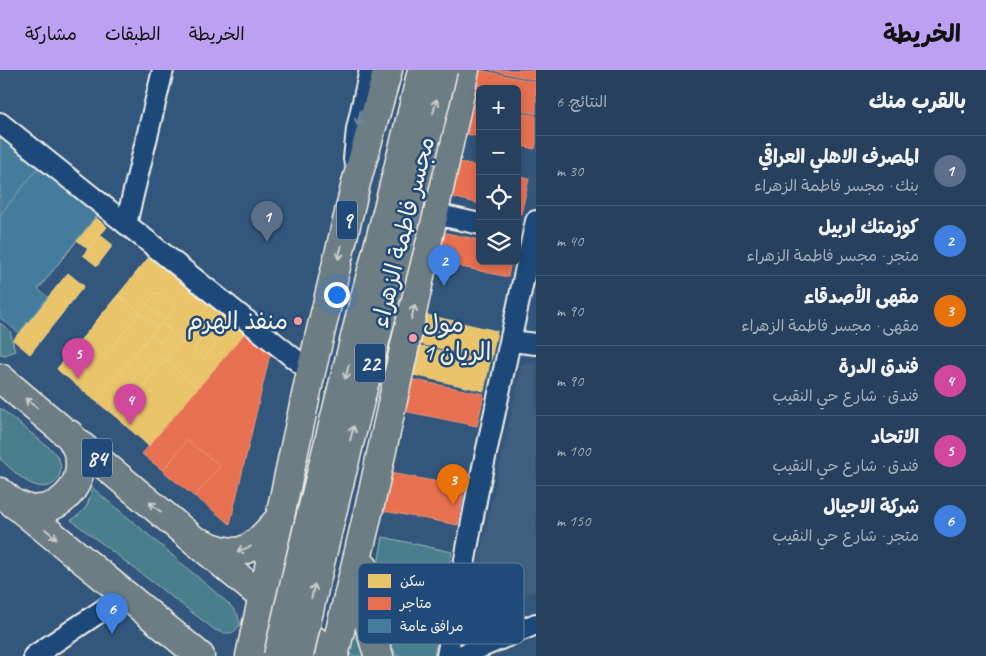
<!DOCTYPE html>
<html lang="ar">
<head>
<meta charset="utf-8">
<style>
  body { margin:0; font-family:Caveat,"Playpen Sans Arabic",sans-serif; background:#324b66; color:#f1f3f6; direction:rtl }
  .controls { position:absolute; right:15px; top:15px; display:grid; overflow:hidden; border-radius:8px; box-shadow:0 2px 8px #0003 }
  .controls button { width:45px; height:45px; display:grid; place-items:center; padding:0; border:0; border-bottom:1px solid #425972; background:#26405d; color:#f1f3f6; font:25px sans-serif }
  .you { position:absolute; left:336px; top:224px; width:18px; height:18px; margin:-12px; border:4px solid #fff; border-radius:50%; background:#1a73e8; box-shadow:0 0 0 8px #1a73e833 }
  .badge { display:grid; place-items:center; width:32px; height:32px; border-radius:50%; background:#bca0f2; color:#fff; font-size:16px; font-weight:700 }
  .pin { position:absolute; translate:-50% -41px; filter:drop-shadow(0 1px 2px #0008) }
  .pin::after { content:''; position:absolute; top:26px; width:18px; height:15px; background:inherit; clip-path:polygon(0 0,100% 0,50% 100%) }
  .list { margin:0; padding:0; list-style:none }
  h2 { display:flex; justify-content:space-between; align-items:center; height:65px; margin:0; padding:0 20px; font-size:21px }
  h2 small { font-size:16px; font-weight:400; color:#a4afbc }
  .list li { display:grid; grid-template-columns:32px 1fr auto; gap:15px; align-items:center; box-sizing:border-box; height:70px; padding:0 20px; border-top:1px solid #425972 }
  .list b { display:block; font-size:19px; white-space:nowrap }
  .list p { margin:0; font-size:16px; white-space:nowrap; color:#a4afbc }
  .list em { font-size:16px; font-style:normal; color:#a4afbc }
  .icon { flex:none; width:28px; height:28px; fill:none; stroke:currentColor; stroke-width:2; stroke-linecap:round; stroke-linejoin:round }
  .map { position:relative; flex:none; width:536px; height:586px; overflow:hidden; direction:ltr }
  header { display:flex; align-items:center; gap:30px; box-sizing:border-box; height:70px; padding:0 25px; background:#bca0f2; color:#111 }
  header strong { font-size:24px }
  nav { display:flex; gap:28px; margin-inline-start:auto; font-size:18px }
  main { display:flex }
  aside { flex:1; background:#26405d }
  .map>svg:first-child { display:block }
  .built { fill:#415f7e }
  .green { fill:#487e8c; stroke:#9eb8ba }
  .homes { fill:#e9c46a; stroke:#ecd290 }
  .shops { fill:#e76f51; stroke:#eb967e }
  .public { fill:#457b9d; stroke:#7a9eb4 }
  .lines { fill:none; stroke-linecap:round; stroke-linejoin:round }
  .minor-casing { stroke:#f4f1e8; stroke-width:24 }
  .trunk-casing { stroke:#f4f1e8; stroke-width:31 }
  .minor { stroke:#1f4a7a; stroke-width:20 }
  .trunk { stroke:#6d7d84; stroke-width:28 }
  .trunk-bridge-casing { stroke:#f4f1e8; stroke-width:31; stroke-linecap:butt }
  .trunk-bridge { stroke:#6d7d84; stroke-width:28 }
  .oneway { stroke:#ccceca }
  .oneway2 { stroke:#748da6 }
  .poi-dot { fill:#ff9aa2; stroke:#1f4a7a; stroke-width:2 }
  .labels { text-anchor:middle; stroke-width:5; stroke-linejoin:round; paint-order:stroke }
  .shield { fill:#1f4a7a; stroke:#b4bfc7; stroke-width:1 }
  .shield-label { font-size:22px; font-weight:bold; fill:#f4f1e8 }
  .street-label { font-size:24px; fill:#f4f1e8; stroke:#1f4a7a }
  .poi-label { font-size:24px; fill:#f4f1e8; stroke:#1f4a7a; text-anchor:end }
  .key { fill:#1f4a7a; stroke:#5f7c9b; stroke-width:1 }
  .key-label { font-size:14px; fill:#f4f1e8 }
</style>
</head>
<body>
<header>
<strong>الخريطة</strong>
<nav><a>الخريطة</a><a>الطبقات</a><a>مشاركة</a></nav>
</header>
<main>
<aside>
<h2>بالقرب منك<small>النتائج: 6</small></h2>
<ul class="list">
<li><span class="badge" style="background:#5c6f8a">1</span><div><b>المصرف الاهلي العراقي</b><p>بنك · مجسر فاطمة الزهراء</p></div><em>30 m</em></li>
<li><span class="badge" style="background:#3f7fe0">2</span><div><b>كوزمتك اربيل</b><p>متجر · مجسر فاطمة الزهراء</p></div><em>40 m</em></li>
<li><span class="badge" style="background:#e8710a">3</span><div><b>مقهى الأصدقاء</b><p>مقهى · مجسر فاطمة الزهراء</p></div><em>90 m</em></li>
<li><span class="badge" style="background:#d1479c">4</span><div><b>فندق الدرة</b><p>فندق · شارع حي النقيب</p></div><em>90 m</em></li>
<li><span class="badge" style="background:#d1479c">5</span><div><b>الاتحاد</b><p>فندق · شارع حي النقيب</p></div><em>100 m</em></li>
<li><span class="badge" style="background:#3f7fe0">6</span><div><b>شركة الاجيال</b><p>متجر · شارع حي النقيب</p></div><em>150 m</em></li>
</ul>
</aside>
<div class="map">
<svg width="536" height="586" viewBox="0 0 536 586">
  <rect width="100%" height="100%" fill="#33567c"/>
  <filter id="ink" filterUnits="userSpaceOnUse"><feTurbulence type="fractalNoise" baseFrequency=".02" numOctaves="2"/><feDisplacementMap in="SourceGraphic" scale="10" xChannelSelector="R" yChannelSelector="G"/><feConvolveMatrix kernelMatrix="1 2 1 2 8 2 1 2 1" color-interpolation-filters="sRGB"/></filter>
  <g filter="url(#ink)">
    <path class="built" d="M536,293V521L485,543L472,523L522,294Z"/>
    <g class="green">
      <path d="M0,253L10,261L15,281L5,285L0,284Z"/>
      <path d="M0,338L52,380C55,383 57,386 59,390C65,405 55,420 38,416C25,414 10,397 0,389Z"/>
      <path d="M92,417L103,427L137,455L229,534L238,545L240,554C234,566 226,564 215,560L71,450C87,441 89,433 92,417Z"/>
      <path d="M383,467L452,482L434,586H396C385,560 379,530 378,502C378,490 381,479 383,467Z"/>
      <path d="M358,541L371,586H351L347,583Z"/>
    </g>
    <g class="homes">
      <path d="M0,90L26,112L6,138L0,134L1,128H0Z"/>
      <path d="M0,90L15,103L6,112L0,114Z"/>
      <path d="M38,98L97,145L24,237L0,219V145Z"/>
      <path d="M38,98L97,145L64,187L6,138Z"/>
      <path d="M95,147L107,157L100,165L113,175L97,196L83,185L88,179L77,170Z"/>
      <path d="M95,147L107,157L88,179L77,170Z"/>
      <path d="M154,181L213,229L165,290L156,282L107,340L57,299Z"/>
      <path d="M68,203L84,216L30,284L13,270Z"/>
      <path d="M157,222L175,238L165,250L146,234Z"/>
      <path d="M118,225L157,257L96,331L57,299Z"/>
      <path d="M118,225L140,243L104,286L92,276L66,307L57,299Z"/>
      <path d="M213,229L248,260L149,376L116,347L165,290Z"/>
      <path d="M423,244L497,261L491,290L416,273Z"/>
      <path d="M162,252L171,261L161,273L151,264Z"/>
      <path d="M206,265L216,273L204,289L193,279Z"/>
      <path d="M416,275L490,292L484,321L409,304Z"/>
      <path d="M156,282L165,290L116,347L107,340Z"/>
      <path d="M165,290L199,318L149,376L116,347Z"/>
    </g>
    <g class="shops">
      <path d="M476,0H480L536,12V44L517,40V19H480V32L470,30Z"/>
      <path d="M491,0H536V10Z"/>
      <path d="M469,32L480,34V67L462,63Z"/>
      <path d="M517,42L536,46V74L535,79L517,75Z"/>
      <path d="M456,91L480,97V134L448,126Z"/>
      <path d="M517,106L529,109L521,144L517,143Z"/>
      <path d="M441,162L480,170V191H511L508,207L434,191Z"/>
      <path d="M248,260L271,280L230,454L142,384Z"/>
      <path d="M410,309L484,324L477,356L404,341Z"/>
      <path d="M187,370L220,396L195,427L163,401Z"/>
      <path d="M391,403L465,417L458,455L384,441Z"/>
    </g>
    <g class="public">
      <path d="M0,66L38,98L0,145Z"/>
      <path d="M38,98L97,145L38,219L48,227L19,263L0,248V145Z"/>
    </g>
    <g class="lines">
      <g class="minor-casing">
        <g id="minor">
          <path d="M0,53L311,302"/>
          <path d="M354,89L357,59L370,0"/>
          <path d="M435,144L480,154"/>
          <path d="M126,154L163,0"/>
          <path d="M511,271L536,274"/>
          <path d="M34,586L125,525"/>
          <path d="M447,586L477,425L536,151"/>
          <path d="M460,586L536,554"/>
        </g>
      </g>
      <g class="trunk-casing">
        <g id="trunk">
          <path d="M0,308L333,586"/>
          <path d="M0,422L200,586"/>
          <path d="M14,434C19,435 24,438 29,439C56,443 81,420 80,393C80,382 74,373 69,364"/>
          <path d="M202,473C244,493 253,477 280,448"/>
          <path d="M364,497C363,527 368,558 379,586"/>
          <path d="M250,586L311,302L356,113L388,0"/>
          <path d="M334,586L372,426L465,0"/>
        </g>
      </g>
      <use href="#minor" class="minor"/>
      <use href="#trunk" class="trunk"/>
      <g class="trunk-bridge-casing">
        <g id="trunk-bridge">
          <path d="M278,586C303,472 332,360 360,247C381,165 403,83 422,0"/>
          <path d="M299,586C342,389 396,196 443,0"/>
        </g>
      </g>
      <use href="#trunk-bridge" class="trunk-bridge"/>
    </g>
    <defs><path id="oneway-shaft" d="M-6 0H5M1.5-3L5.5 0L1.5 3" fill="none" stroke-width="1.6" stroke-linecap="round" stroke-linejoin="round" transform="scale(1.25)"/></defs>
    <g class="oneway">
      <use href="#oneway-shaft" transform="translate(435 36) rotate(-76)"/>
      <use href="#oneway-shaft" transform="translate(340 182) rotate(103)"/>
      <use href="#oneway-shaft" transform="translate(413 242) rotate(-77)"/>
      <use href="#oneway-shaft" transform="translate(347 302) rotate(104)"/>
      <use href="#oneway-shaft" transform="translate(31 333) rotate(-140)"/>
      <use href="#oneway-shaft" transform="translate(352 363) rotate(-76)"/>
      <use href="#oneway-shaft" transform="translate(155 437) rotate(-140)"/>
      <use href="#oneway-shaft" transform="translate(51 464) rotate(40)"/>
      <use href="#oneway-shaft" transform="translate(244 479) rotate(160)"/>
      <use href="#oneway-shaft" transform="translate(313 521) rotate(-78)"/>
    </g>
    <use class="oneway2" href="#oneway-shaft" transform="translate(359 48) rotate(103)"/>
  </g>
  <g class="poi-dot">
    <circle cx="298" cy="251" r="5"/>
    <circle cx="413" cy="268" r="5"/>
  </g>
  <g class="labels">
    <g class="shield">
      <rect x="337" y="130.5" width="20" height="39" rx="4"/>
      <rect x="355" y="273.5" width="30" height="39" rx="4"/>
      <rect x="82" y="368.5" width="30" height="39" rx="4"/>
    </g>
    <g class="shield-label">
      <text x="347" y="158">9</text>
      <text x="370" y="301">22</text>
      <text x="97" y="396">84</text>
    </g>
    <g class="street-label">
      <text transform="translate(403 162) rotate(-76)" y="8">مجسر فاطمة الزهراء</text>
    </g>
    <g class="poi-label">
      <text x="288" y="259">منفذ الهرم</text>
      <text x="423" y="262" text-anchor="start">مول<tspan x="423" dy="28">الريان 1</tspan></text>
    </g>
  </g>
  <rect x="358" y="493" width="166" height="81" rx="8" class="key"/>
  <rect x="368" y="504" width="23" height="14" fill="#e9c46a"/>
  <rect x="368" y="527" width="23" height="13" fill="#e76f51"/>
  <rect x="368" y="549" width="23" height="14" fill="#457b9d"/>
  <g class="key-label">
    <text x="400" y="516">سكن</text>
    <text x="400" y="538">متاجر</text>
    <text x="400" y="561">مرافق عامة</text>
  </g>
</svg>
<div class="controls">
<button>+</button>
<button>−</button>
<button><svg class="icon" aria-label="locate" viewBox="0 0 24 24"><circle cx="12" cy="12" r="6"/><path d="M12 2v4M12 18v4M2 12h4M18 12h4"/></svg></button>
<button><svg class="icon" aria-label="layers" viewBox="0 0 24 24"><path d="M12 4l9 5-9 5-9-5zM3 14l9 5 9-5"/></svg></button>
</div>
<div class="you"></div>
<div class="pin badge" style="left:267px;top:172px;background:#5c6f8a">1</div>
<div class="pin badge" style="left:444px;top:216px;background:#3f7fe0">2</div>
<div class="pin badge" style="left:453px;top:435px;background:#e8710a">3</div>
<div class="pin badge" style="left:130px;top:355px;background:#d1479c">4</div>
<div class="pin badge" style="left:78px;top:309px;background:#d1479c">5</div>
<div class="pin badge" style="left:112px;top:564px;background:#3f7fe0">6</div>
</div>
</main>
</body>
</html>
